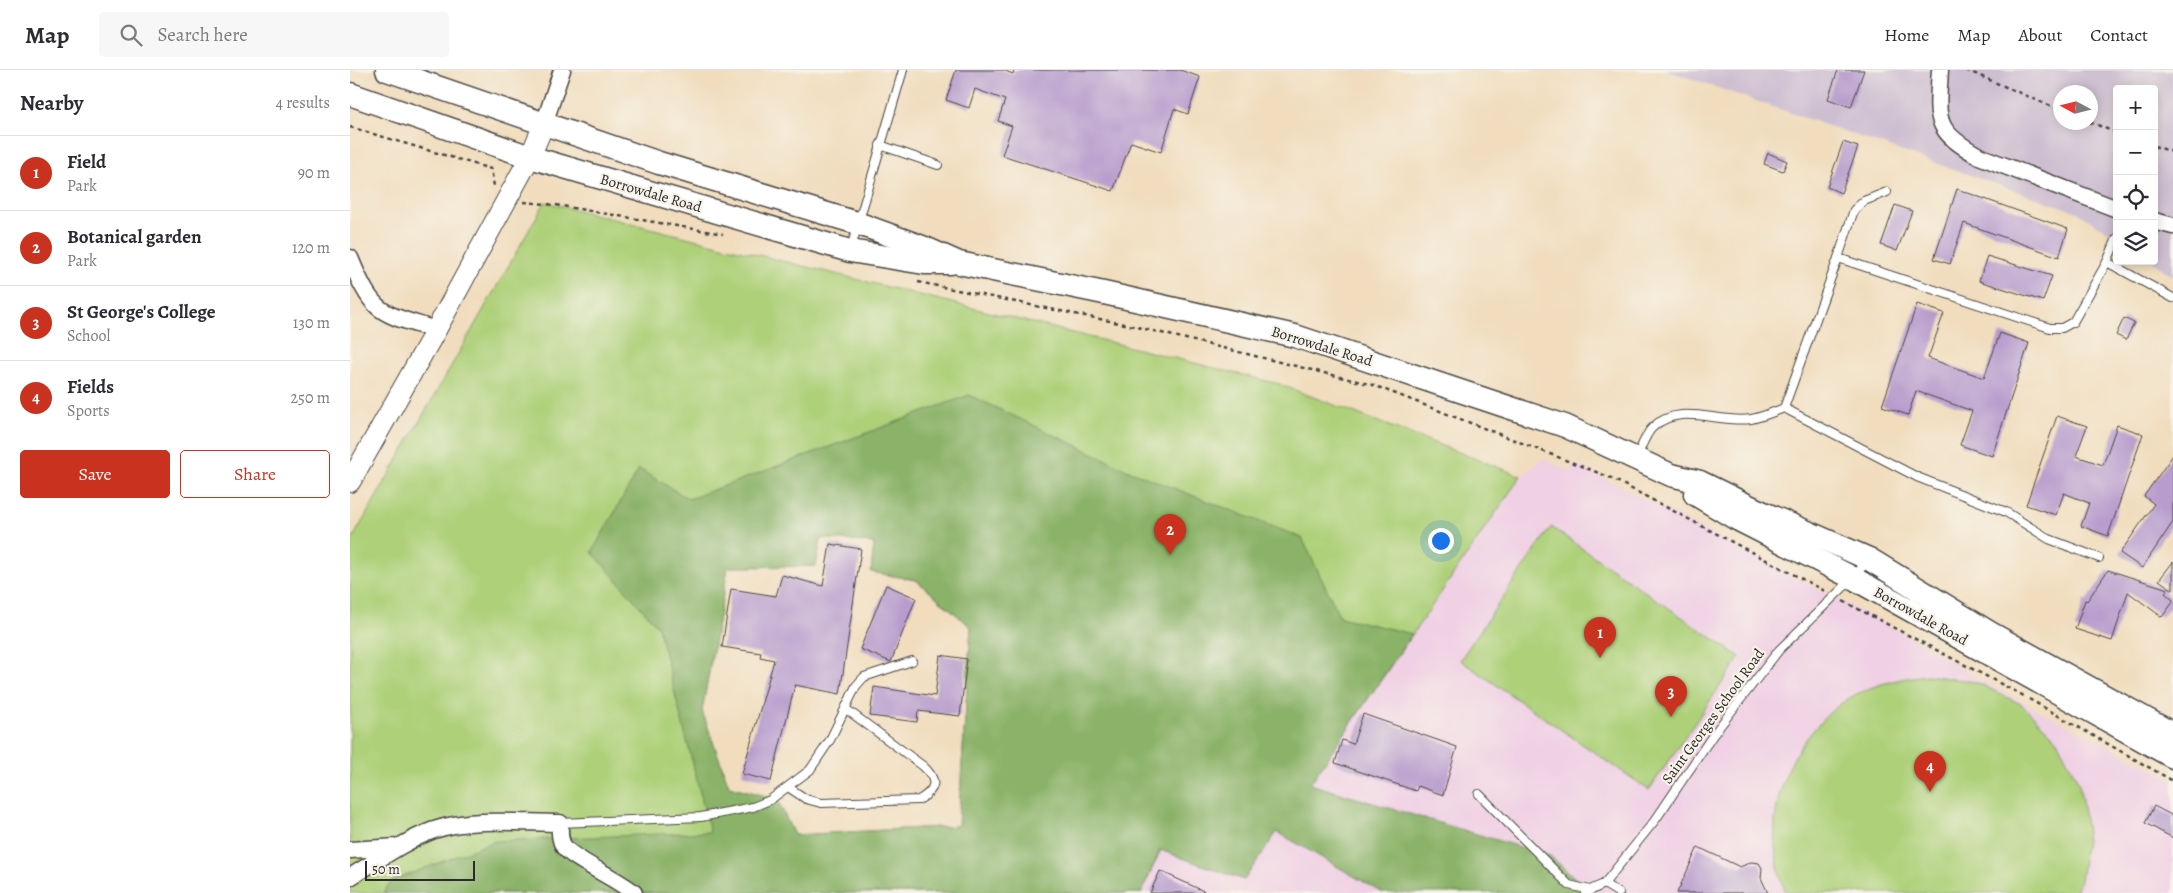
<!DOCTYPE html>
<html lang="en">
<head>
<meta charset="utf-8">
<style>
  body { margin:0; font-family:Alegreya,serif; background:#f7f7f7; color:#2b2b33 }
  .controls { position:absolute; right:15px; top:15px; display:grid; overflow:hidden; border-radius:5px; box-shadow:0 2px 12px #0003 }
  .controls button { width:45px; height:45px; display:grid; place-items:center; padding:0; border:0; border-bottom:1px solid #e1e1e2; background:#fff; color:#2b2b33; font:25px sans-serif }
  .compass { position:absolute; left:1703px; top:15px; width:45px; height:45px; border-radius:50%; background:#fff; box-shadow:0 2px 12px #0003; rotate:277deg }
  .scale { position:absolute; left:15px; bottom:12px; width:110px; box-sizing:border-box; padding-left:5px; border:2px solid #2b2b2b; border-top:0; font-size:14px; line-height:18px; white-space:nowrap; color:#2b2b2b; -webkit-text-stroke:4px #f7f3e8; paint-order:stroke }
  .you { position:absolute; left:1090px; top:470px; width:18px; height:18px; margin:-12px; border:4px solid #fff; border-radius:50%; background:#1a73e8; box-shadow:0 0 0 8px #1a73e833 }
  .badge { display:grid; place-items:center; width:32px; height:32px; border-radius:50%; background:#c8321e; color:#fff; font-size:16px; font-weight:700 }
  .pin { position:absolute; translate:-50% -41px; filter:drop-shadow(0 1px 2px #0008) }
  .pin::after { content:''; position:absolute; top:26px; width:18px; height:15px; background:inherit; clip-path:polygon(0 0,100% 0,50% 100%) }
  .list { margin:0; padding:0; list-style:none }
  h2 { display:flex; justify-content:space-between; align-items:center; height:65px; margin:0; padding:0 20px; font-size:21px }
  h2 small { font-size:16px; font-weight:400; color:#7c7c81 }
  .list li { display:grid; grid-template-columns:32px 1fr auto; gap:15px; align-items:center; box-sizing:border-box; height:75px; padding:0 20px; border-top:1px solid #e1e1e2 }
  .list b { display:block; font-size:19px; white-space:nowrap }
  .list p { margin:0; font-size:16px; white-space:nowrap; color:#7c7c81 }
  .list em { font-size:16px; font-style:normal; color:#7c7c81 }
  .actions { display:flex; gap:10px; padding:15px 20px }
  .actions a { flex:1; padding:11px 0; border:1px solid #c8321e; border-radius:5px; text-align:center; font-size:18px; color:#c8321e }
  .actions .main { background:#c8321e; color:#fff }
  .icon { flex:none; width:28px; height:28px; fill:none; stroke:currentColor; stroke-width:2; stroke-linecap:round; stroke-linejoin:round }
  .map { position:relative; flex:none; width:1823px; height:823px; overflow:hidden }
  header { display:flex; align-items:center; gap:30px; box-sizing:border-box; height:70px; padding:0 25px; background:#fff; border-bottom:1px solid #e1e1e2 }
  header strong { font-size:24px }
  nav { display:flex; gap:28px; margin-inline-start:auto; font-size:18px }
  .search { width:350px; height:45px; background:#f7f7f7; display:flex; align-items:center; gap:12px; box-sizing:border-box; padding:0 18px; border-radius:5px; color:#7c7c81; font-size:19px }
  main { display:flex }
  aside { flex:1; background:#fff }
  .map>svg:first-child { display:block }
  .built { fill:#f0d0e4 }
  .industrial { fill:#cebed1; fill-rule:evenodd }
  .green { fill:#add078; stroke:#6c7e52; fill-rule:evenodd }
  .forest { fill:#8ab268; stroke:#5a6e4a; fill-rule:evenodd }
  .building { fill:#b79ccd }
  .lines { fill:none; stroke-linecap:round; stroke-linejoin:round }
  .service-casing { stroke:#494641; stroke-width:10 }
  .minor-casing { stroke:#494641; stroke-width:19 }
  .tertiary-casing { stroke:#494641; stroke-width:22 }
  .secondary-casing { stroke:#494641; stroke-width:25 }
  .path { stroke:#494641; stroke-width:2.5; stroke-dasharray:4 4; stroke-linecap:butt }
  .service { stroke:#fff; stroke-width:8 }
  .minor { stroke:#fff; stroke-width:16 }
  .tertiary { stroke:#fff; stroke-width:20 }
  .secondary { stroke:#fff; stroke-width:22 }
  .labels { text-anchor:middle; stroke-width:4.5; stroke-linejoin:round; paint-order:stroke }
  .street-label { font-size:15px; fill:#2b2b2b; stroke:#f7f3e8 }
</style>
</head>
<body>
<header>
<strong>Map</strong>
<div class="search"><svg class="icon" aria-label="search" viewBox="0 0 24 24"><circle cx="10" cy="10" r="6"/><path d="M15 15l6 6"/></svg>Search here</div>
<nav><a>Home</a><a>Map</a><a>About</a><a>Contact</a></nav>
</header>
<main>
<aside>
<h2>Nearby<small>4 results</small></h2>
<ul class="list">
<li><span class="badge">1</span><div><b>Field</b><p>Park</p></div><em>90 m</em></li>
<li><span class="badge">2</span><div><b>Botanical garden</b><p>Park</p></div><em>120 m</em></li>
<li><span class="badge">3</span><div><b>St George's College</b><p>School</p></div><em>130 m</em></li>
<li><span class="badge">4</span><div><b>Fields</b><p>Sports</p></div><em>250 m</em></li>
</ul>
<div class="actions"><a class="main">Save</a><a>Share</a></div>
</aside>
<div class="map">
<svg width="1823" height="823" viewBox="0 0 1823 823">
  <rect width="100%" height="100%" fill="#f7f3e8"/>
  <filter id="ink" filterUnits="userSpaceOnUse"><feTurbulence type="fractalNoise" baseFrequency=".02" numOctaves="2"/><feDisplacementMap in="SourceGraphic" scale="10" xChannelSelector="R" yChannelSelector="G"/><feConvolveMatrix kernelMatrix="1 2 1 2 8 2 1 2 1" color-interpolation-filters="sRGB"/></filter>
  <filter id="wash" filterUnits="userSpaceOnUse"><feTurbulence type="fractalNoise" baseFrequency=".0096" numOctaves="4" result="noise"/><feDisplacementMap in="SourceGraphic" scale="20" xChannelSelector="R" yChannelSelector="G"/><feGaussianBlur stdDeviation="1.12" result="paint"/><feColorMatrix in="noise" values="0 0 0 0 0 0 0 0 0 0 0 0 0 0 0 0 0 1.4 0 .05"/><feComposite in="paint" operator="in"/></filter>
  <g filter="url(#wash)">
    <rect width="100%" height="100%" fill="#f1ddbe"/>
    <path class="built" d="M1193,388L1218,401L1226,394L1557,565L1632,611L1823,709V823H791L810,780L1097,513L1171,406Z"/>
    <path class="industrial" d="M1316,0H1823V206L1801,191H1804V19H1767V168L1727,142ZM1710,22H1740V52H1710Z"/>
    <g class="green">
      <path d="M195,132L929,314L1171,406L894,810L811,780L791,823H0V473ZM471,468L524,473L521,502L566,510L621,557L608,756L444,765L427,729L379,716L352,641L378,497L466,496Z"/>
      <path d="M1201,457L1390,587L1299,720L1110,590Z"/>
      <path d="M1577,605L1626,612L1671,634L1706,668L1729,713L1737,762L1730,811L1724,823H1436C1413,764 1425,700 1469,654C1480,641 1495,629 1511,622C1533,612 1554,608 1577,605Z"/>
    </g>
    <path class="forest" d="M619,325L783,402L952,468L990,547L1062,564L960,714L1200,786L1242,823H1033L927,762L894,810L810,780L791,823H33L42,811L145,771L360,762L308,557L242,482L289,399L339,429ZM471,468L524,473L521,502L566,510L621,557L608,756L444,765L427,729L379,716L352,641L378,497L466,496Z"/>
    <g id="blocks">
      <g class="building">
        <path d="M606,0H653L663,4L664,0H830L850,7L838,44L824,39L811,82L781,72L763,121L652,85L662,56L648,51L655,30L625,19L619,38L596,30Z"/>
        <path d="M1488,0H1514L1501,37L1478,29Z"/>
        <path d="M1493,72L1508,77L1491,123L1477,117Z"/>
        <path d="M1418,83L1437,91L1433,101L1414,94Z"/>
        <path d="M1607,119L1718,159L1709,187L1614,153L1600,194L1584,189Z"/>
        <path d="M1545,135L1562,141L1547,181L1531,175Z"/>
        <path d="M1637,186L1702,206L1693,231L1629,211Z"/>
        <path d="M1567,234L1594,243L1578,288L1634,308L1650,263L1679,273L1642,386L1610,375L1622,341L1566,321L1558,345L1532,336Z"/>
        <path d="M1774,248L1784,253L1776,270L1766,265Z"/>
        <path d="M1707,346L1737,356L1726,386L1753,395L1767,355L1793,364L1758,466L1731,456L1739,433L1714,423L1706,445L1676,435Z"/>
        <path d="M1823,385V452L1792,498L1770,483L1804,434L1794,426Z"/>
        <path d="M480,474L511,479L490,624L445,615L421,711L392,704L424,590L410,587L411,583L372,577L381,519L426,526L432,505L473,516Z"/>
        <path d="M1823,492V520L1809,510Z"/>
        <path d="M1758,500L1818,519L1815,523L1823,530V532L1812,547L1778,522L1762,571L1725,559L1735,530L1737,531Z"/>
        <path d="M536,515L566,528L541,592L510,579Z"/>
        <path d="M590,585L617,589L610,646L568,641L567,652L520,646L524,617L585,626Z"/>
        <path d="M1013,644L1107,677L1093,725L1068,716L1066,721L985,693L992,670L1003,674Z"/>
        <path d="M1804,736L1823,746V768L1795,753Z"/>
        <path d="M1348,777L1390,797L1401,792L1409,793L1412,798L1411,808L1418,823H1327Z"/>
        <path d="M810,801L858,823H800Z"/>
      </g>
    </g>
  </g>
  <g filter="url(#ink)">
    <use href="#blocks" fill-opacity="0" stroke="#494641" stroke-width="1"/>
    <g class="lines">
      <g class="service-casing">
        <g id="service">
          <path d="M530,75L588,95"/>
          <path d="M1537,122L1514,131L1504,140L1488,188L1700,258H1712L1723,252L1757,192L1767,168"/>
          <path d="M501,178L553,0"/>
          <path d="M1757,192L1823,228"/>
          <path d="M1434,338L1567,407L1656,442L1699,469L1749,488"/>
          <path d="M1287,387C1291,378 1296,363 1303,357C1330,332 1369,354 1401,349C1412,347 1424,342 1434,338L1488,188"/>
          <path d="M438,717L456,729L471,733L569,730C587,719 588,710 573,696L496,639"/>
          <path d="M1129,724L1219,815L1240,820L1254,814L1269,823"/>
          <path d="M210,753L351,747L403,737L420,730L460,700L480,670L506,616L514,607L562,591"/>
          <path d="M1236,823L1254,814L1306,749L1363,665L1429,580L1503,508L1518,490"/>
        </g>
      </g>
      <g class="minor-casing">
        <g id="minor">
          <path d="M1590,0C1587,50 1583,60 1629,86L1767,139"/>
          <path d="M194,54L212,0"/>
          <path d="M1804,151L1823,156"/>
          <path d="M0,188C24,246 29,242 86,260"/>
          <path d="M0,780L47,777"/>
          <path d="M0,807C27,791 54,771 84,760C123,747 170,753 210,753C210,762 209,769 214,777C224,790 268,809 284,823"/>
        </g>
      </g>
      <g class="tertiary-casing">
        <path id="tertiary" d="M0,412L86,260L180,87L194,54"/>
      </g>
      <g class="secondary-casing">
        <g id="secondary">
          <path d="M37,0L309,93L507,153L575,178L609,193L754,223L945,266L1215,356L1321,405L1350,412L1407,440L1519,489L1640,563L1823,664"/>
          <path d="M0,24L180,87L500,181L574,193H601"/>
          <path d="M1345,424L1385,448L1503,508L1823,687"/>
        </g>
      </g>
      <g class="path">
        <path d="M1616,0L1710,40"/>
        <path d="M1740,52L1767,63"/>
        <path d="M0,57L141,99L144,116"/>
        <path d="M1804,76L1823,82"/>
        <path d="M174,132L206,135L373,164"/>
        <path d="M568,212L779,255L1023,315L1259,407L1475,521"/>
        <path d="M1493,531L1674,626"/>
        <path d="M1679,629L1823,711"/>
      </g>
      <use href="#service" class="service"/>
      <use href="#minor" class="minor"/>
      <use href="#tertiary" class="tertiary"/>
      <use href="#secondary" class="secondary"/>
    </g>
  </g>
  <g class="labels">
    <g class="street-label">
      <text transform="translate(301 123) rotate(16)" y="5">Borrowdale Road</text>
      <text transform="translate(972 276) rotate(17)" y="5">Borrowdale Road</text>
      <text transform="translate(1571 546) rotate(29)" y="5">Borrowdale Road</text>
      <text transform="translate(1363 646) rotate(-54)" y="5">Saint Georges School Road</text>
    </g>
  </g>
</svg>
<div class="controls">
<button>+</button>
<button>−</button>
<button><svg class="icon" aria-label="locate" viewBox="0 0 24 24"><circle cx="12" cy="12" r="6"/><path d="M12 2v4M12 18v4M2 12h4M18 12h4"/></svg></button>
<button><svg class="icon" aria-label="layers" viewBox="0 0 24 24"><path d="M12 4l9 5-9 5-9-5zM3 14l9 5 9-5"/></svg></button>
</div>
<svg class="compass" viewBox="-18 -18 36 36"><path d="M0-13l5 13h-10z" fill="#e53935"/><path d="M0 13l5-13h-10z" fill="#7c7c81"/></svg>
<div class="scale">50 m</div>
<div class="you"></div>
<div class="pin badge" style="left:1250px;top:588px">1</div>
<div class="pin badge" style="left:820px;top:485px">2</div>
<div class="pin badge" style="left:1321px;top:647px">3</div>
<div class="pin badge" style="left:1580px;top:722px">4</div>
</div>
</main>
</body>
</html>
